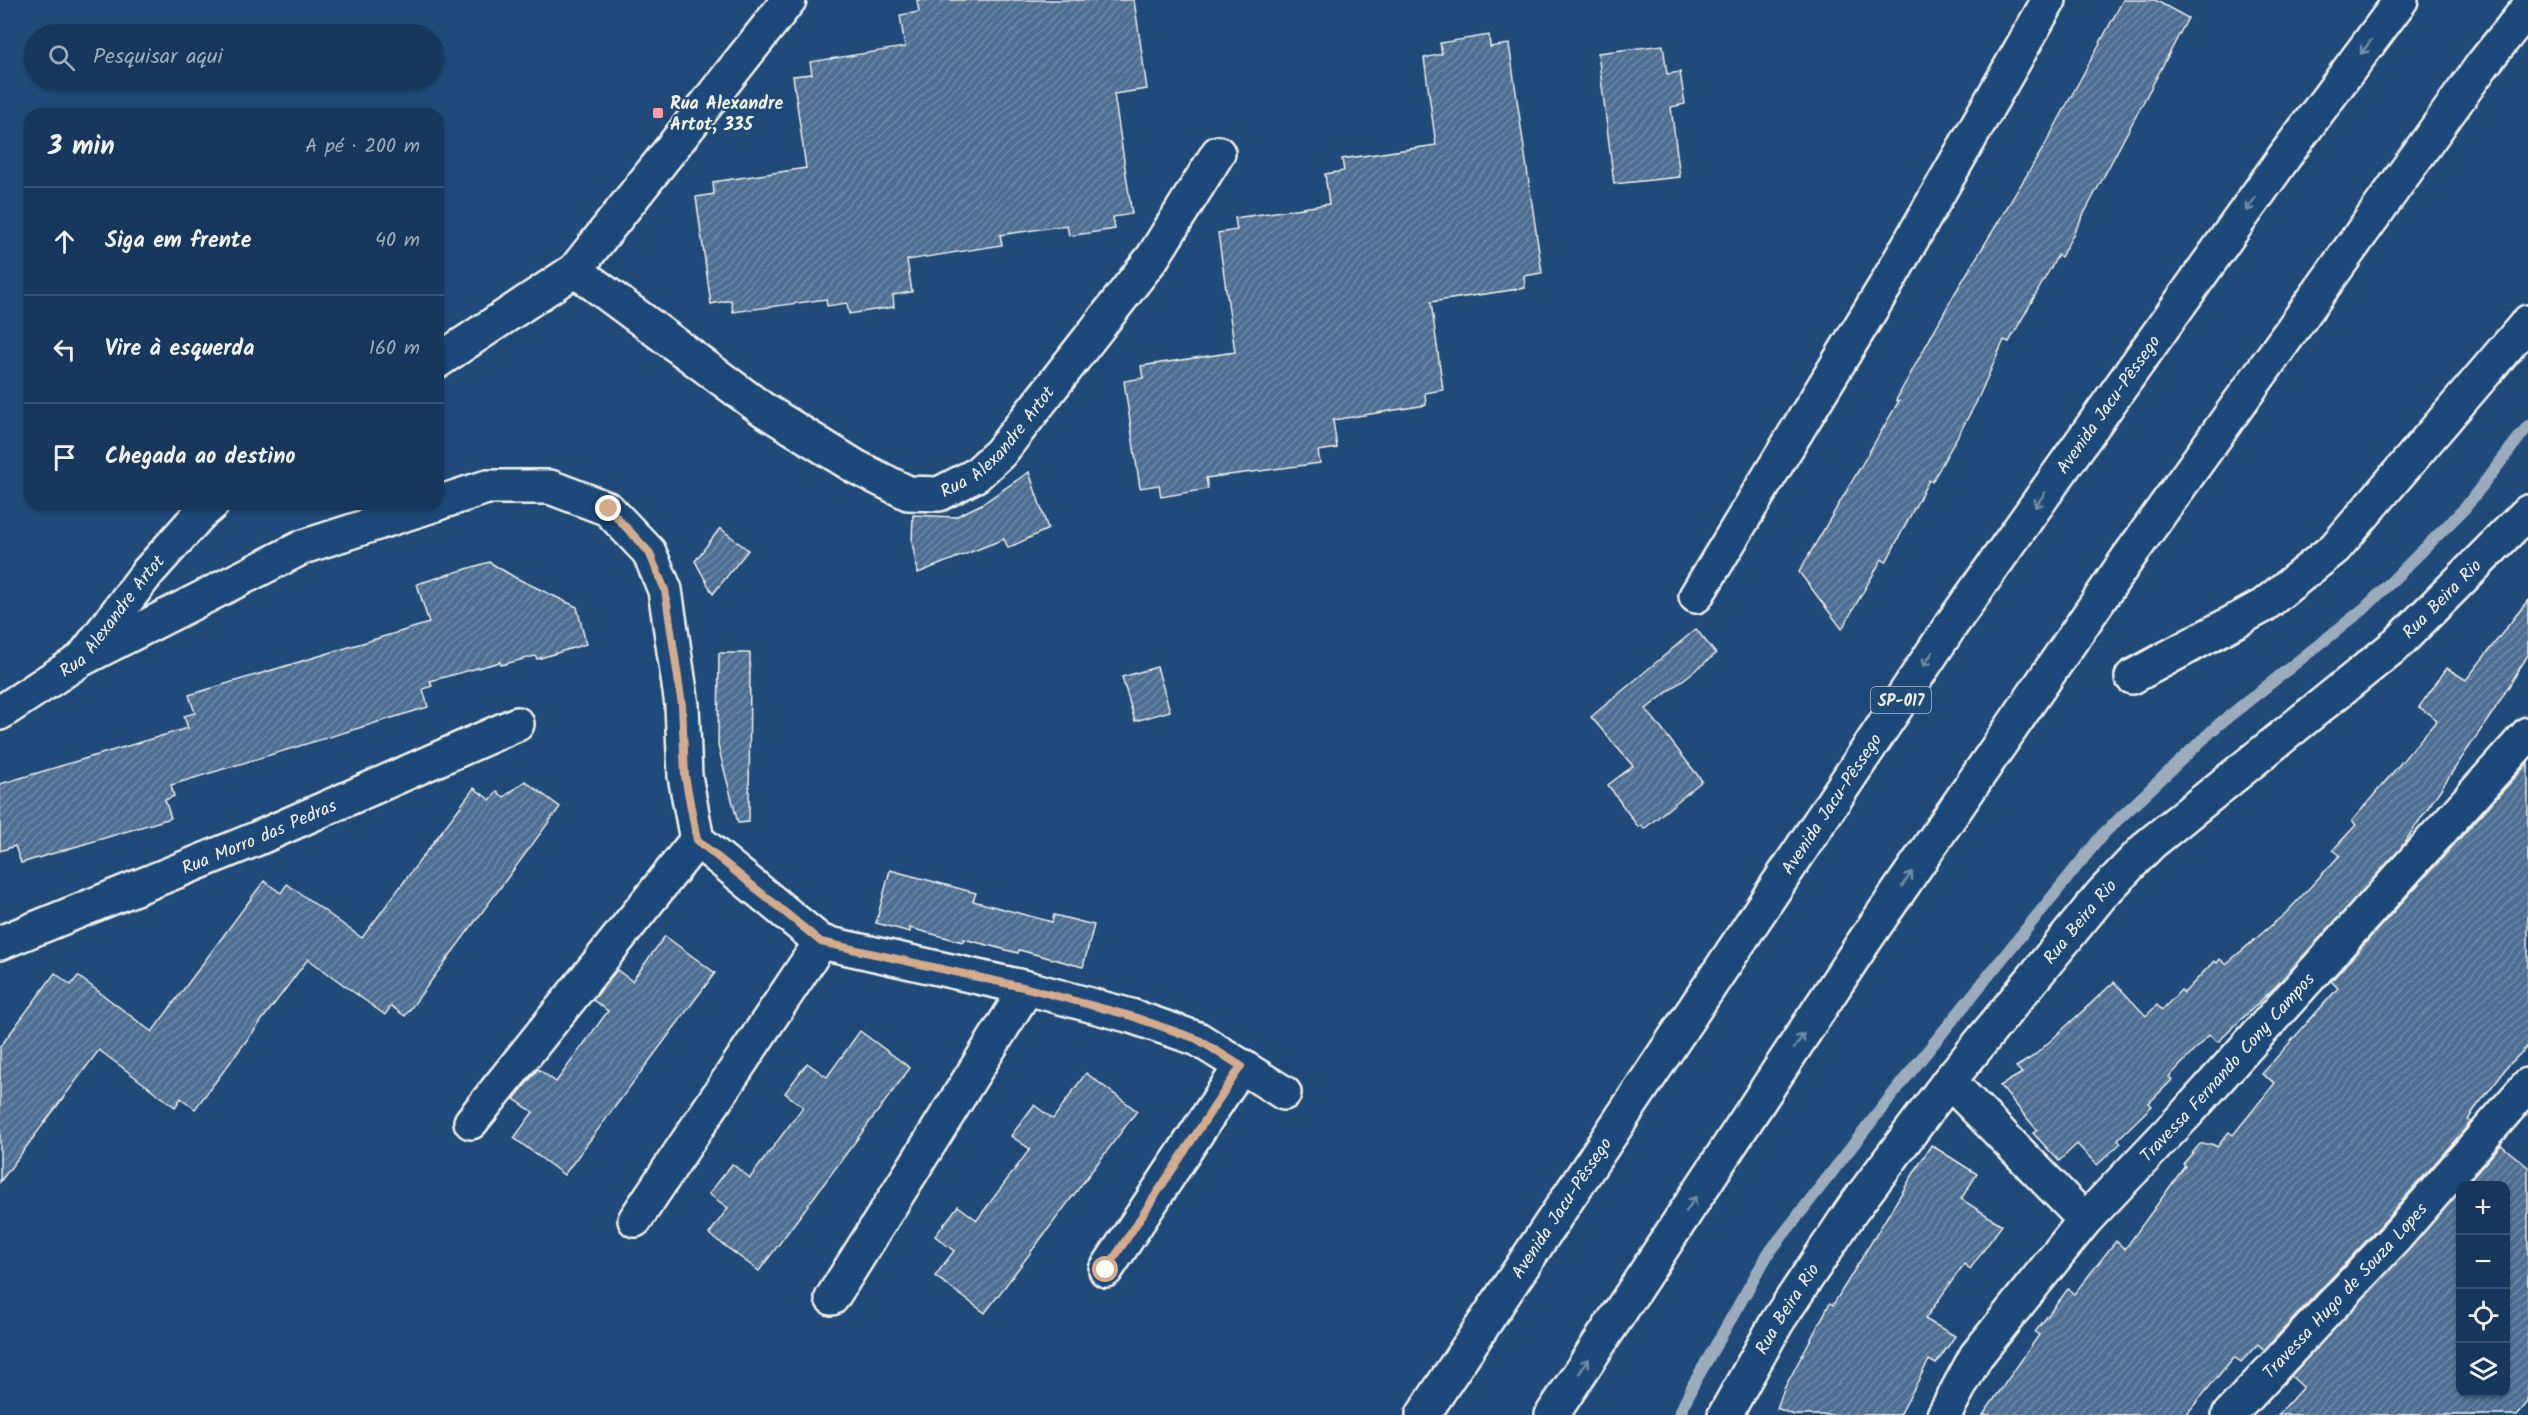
<!DOCTYPE html>
<html lang="pt">
<head>
<meta charset="utf-8">
<style>
  body { margin:0; font-family:Kalam,sans-serif; background:#203f62; color:#f1f3f6 }
  .controls { position:absolute; right:18px; bottom:18px; display:grid; overflow:hidden; border-radius:12px; box-shadow:0 2px 4px #0004 }
  .controls button { width:54px; height:54px; display:grid; place-items:center; padding:0; border:0; border-bottom:2px solid #365272; background:#17385c; color:#f1f3f6; font:30px sans-serif }
  .stop { position:absolute; width:18px; height:18px; margin:-14px; border:4px solid #d6ab8b; border-radius:50%; background:#fff }
  .stop.end { background:#d6ab8b; border-color:#fff; box-shadow:0 2px 6px #0008 }
  .list { margin:0; padding:0; list-style:none }
  h2 { display:flex; justify-content:space-between; align-items:center; height:78px; margin:0; padding:0 24px; font-size:26px }
  h2 small { font-size:20px; font-weight:400; color:#9eacbb }
  .list li { display:grid; grid-template-columns:39px 1fr auto; gap:18px; align-items:center; box-sizing:border-box; height:108px; padding:0 24px; border-top:2px solid #365272 }
  .list b { display:block; font-size:22px; white-space:nowrap }
  .list em { font-size:20px; font-style:normal; color:#9eacbb }
  .icon { flex:none; width:33px; height:33px; fill:none; stroke:currentColor; stroke-width:2; stroke-linecap:round; stroke-linejoin:round }
  .map { position:relative; flex:none; width:2528px; height:1415px; overflow:hidden }
  .search { position:absolute; background:#17385c; box-shadow:0 2px 4px #0004; left:24px; top:24px; width:420px; height:66px; display:flex; align-items:center; gap:15px; box-sizing:border-box; padding:0 21px; border-radius:33px; color:#9eacbb; font-size:22px }
  .panel { position:absolute; background:#17385c; box-shadow:0 2px 4px #0004; left:24px; top:108px; width:420px; height:402px; border-radius:18px }
  .map>svg:first-child { display:block }
  .lines { fill:none; stroke-linecap:round; stroke-linejoin:round }
  .stream { stroke:#9cacbb; stroke-width:12 }
  .building { fill:url(#building-hatch); stroke:#f4f1e8; stroke-width:1.5 }
  .street-casing { stroke:#f4f1e8; stroke-width:38 }
  .highway-casing { stroke:#f4f1e8; stroke-width:38 }
  .street { stroke:#1f4a7a; stroke-width:33 }
  .highway { stroke:#1f4a7a; stroke-width:33 }
  .oneway { stroke:#748da6 }
  .route { stroke:#d6ab8b; stroke-width:8 }
  .poi-dot { fill:#ff9aa2; stroke:#1f4a7a; stroke-width:2 }
  .labels { text-anchor:middle; stroke-width:4.5; stroke-linejoin:round; paint-order:stroke }
  .shield { fill:#1f4a7a; stroke:#b4bfc7; stroke-width:1.5 }
  .shield-label { font-size:16px; font-weight:bold; fill:#f4f1e8 }
  .poi-label { font-size:18px; font-weight:bold; fill:#f4f1e8; stroke:#1f4a7a; text-anchor:start }
  .street-label { font-size:18px; fill:#f4f1e8; stroke:#1f4a7a }
</style>
</head>
<body>
<div class="map">
<svg width="2528" height="1415" viewBox="0 0 2528 1415">
  <defs>
    <pattern id="building-hatch" width="6" height="6" patternUnits="userSpaceOnUse" patternTransform="scale(1.5)"><rect width="6" height="6" fill="#4d6e92"/><path d="M-1 1l2-2M0 6l6-6M5 7l2-2" fill="none" stroke="#708aa6"/></pattern>
  </defs>
  <rect width="100%" height="100%" fill="#1f4a7a"/>
  <filter id="ink" filterUnits="userSpaceOnUse"><feTurbulence type="fractalNoise" baseFrequency=".0167" numOctaves="2"/><feDisplacementMap in="SourceGraphic" scale="12" xChannelSelector="R" yChannelSelector="G"/><feConvolveMatrix kernelMatrix="1 2 1 2 8 2 1 2 1" color-interpolation-filters="sRGB"/></filter>
  <g filter="url(#ink)">
    <g class="lines">
      <path class="stream" d="M1679,1415L1693,1385L1768,1254L1900,1085L2103,834L2218,725L2365,608L2465,508L2528,426"/>
    </g>
    <g class="building">
      <path d="M917,0H1134L1147,89L1114,94L1132,214L1113,217L1115,229L1069,236L1067,225L1000,235L1002,245L907,260L912,292L893,295L894,307L849,314L847,303L827,306L826,299L733,312L731,300L711,304L696,197L714,194L713,182L806,168L793,76L812,74L810,62L905,47L900,15L919,12Z"/>
      <path d="M2123,0H2155L2188,18L2061,257L2058,255L2009,342L2004,340L1976,403L1932,482L1929,480L1886,562L1882,559L1842,629L1799,572L1899,401L1896,400L1955,293L2045,145Z"/>
      <path d="M1489,35L1490,47L1509,44L1542,273L1524,276L1525,288L1431,302L1443,390L1425,393L1426,405L1333,420L1337,448L1318,451L1320,463L1206,478L1208,489L1161,497L1159,485L1140,488L1124,381L1143,378L1141,366L1235,352L1218,233L1237,230L1235,218L1329,204L1325,174L1344,171L1342,159L1436,145L1424,58L1442,54L1440,43Z"/>
      <path d="M1663,45L1667,74L1680,72L1685,104L1671,107L1680,177L1614,184L1598,53Z"/>
      <path d="M1029,472L1048,529L1008,548L1004,539L918,573L912,542L913,515L955,517L982,504Z"/>
      <path d="M720,528L748,550L713,594L695,561Z"/>
      <path d="M489,562L516,578L577,607L586,644L537,659L535,656L501,665L500,662L430,681L432,686L423,689L428,707L171,785L174,796L165,800L171,818L21,863L15,846L0,851V784L188,728L184,716L195,713L189,695L429,623L417,584Z"/>
      <path d="M2528,600V655L2493,712L2400,849L2278,984L2218,1042L2209,1035L2169,1077L2172,1080L2149,1103L2152,1106L2118,1139L2121,1143L2097,1165L2077,1144L2059,1161L2033,1133L2037,1130L2000,1086L2022,1073L2016,1067L2034,1056L2114,982L2146,1016L2157,1005L2162,1010L2181,990L2184,993L2214,961L2217,963L2220,959L2226,964L2287,912L2340,855L2333,850L2356,825L2352,821L2437,720L2419,707L2447,668L2466,680Z"/>
      <path d="M1696,629L1716,654L1646,709L1702,781L1644,829L1641,825L1638,827L1608,785L1633,766L1591,717Z"/>
      <path d="M719,653H750L749,822L738,823L718,746Z"/>
      <path d="M1157,667L1170,711L1135,721L1122,677Z"/>
      <path d="M2528,763V1046L2507,1067L2474,1110L2468,1120L2471,1122L2382,1224L2264,1350L2258,1344L2241,1362L2234,1357L2186,1415H1983L2039,1335L2035,1332L2068,1289L2074,1294L2116,1241L2125,1249L2185,1166L2183,1164L2200,1144H2212L2217,1147L2229,1132L2233,1135L2275,1083L2262,1074L2338,988L2331,981Z"/>
      <path d="M525,781L560,807L405,1016L391,1006L385,1015L308,959L195,1109L181,1098L175,1107L99,1050L0,1182V1047L55,973L71,985L78,976L152,1032L264,881L281,893L287,884L362,938L474,788L490,800L497,792L504,797Z"/>
      <path d="M890,870L976,893L973,901L1052,922L1054,915L1094,925L1083,967L1019,950L1018,953L964,939L963,942L910,928V932L876,923Z"/>
      <path d="M665,936L715,973L564,1175L514,1138L533,1112L514,1099L538,1069L556,1082L608,1011L593,1000L617,970L632,981Z"/>
      <path d="M860,1031L910,1068L759,1271L709,1234L728,1208L709,1194L732,1164L750,1178L803,1107L785,1093L807,1063L827,1077Z"/>
      <path d="M1086,1073L1137,1111L985,1313L935,1276L954,1251L935,1236L958,1206L977,1220L1030,1149L1011,1136L1034,1105L1053,1119Z"/>
      <path d="M1931,1145L1977,1174L1961,1199L2002,1225L1970,1269L1964,1264L1925,1319L1955,1336L1936,1364L1929,1360L1900,1415H1794L1777,1408L1784,1389L1830,1303L1833,1305Z"/>
      <path d="M2501,1145L2528,1167V1402L2517,1415H2278L2303,1387L2291,1376L2460,1191V1392H2505V1185H2466Z"/>
    </g>
    <g class="lines">
      <g class="street-casing">
        <g id="street">
          <path id="s1" d="M575,270L761,408L856,467L908,493L939,494L976,475L1000,453L1153,257L1218,153"/>
          <path d="M438,361L575,270L789,0"/>
          <path d="M438,503L487,487H550L608,509L649,552L665,590L682,705L685,776L697,840L821,942L1027,988L1131,1016L1198,1039L1284,1093"/>
          <path d="M1696,596L1884,288L2049,0"/>
          <path d="M82,659L303,547L436,504"/>
          <path d="M2132,677L2263,606L2335,548L2528,322"/>
          <path id="s2" d="M0,713L82,659L148,572L199,515L212,504"/>
          <path id="s3" d="M0,943L256,839L517,724"/>
          <path d="M1949,1081L2085,1220"/>
          <path d="M471,1122L697,840"/>
          <path d="M635,1220L821,942"/>
          <path d="M1106,1270L1241,1066"/>
          <path d="M832,1298L1027,988"/>
          <path id="s4" d="M1725,1415L1777,1322L1852,1210L1949,1081L2102,894L2150,844L2397,644L2528,512"/>
          <path id="s5" d="M1944,1415L1976,1356L2085,1220L2188,1112L2528,734"/>
          <path id="s6" d="M2229,1415L2396,1237L2528,1085"/>
        </g>
      </g>
      <g class="highway-casing">
        <g id="highway">
          <path id="s7" d="M1423,1415L1949,628L2287,153L2401,0"/>
          <path d="M1552,1415L1863,943L2128,558L2483,64L2528,8"/>
        </g>
      </g>
      <use href="#street" class="street"/>
      <use href="#highway" class="highway"/>
    </g>
    <defs><path id="oneway-shaft" d="M-6 0H5M1.5-3L5.5 0L1.5 3" fill="none" stroke-width="1.6" stroke-linecap="round" stroke-linejoin="round" transform="scale(1.5)"/></defs>
    <g class="oneway">
      <use href="#oneway-shaft" transform="translate(2366 47) rotate(127)"/>
      <use href="#oneway-shaft" transform="translate(2251 204) rotate(125)"/>
      <use href="#oneway-shaft" transform="translate(2040 500) rotate(125)"/>
      <use href="#oneway-shaft" transform="translate(1928 659) rotate(124)"/>
      <use href="#oneway-shaft" transform="translate(1907 879) rotate(-56)"/>
      <use href="#oneway-shaft" transform="translate(1799 1041) rotate(-57)"/>
      <use href="#oneway-shaft" transform="translate(1691 1204) rotate(-57)"/>
      <use href="#oneway-shaft" transform="translate(1584 1366) rotate(-57)"/>
    </g>
  </g>
  <g class="lines" filter="url(#ink)">
    <path class="route" d="M609,509L649,552L665,590L682,705L685,776L697,840L821,942L1027,988L1131,1016L1197,1039L1241,1066L1106,1270"/>
  </g>
  <rect class="poi-dot" x="652" y="107" width="12" height="12" rx="3"/>
  <g class="labels">
    <rect class="shield" x="1871" y="687" width="60" height="26" rx="4.5"/>
    <g class="shield-label">
      <text x="1901" y="706">SP-017</text>
    </g>
    <g class="poi-label">
      <text x="670" y="109">Rua Alexandre<tspan x="670" dy="21">Artot, 335</tspan></text>
    </g>
    <g class="street-label">
      <text dy="6" stroke="none"><textPath href="#s7" startOffset="1221">Avenida Jacu-Pêssego</textPath></text>
      <text dy="6" stroke="none"><textPath href="#s1" startOffset="512">Rua Alexandre Artot</textPath></text>
      <text dy="6" stroke="none"><textPath href="#s4" startOffset="1095">Rua Beira Rio</textPath></text>
      <text dy="6" stroke="none"><textPath href="#s2" startOffset="150">Rua Alexandre Artot</textPath></text>
      <text dy="6" stroke="none"><textPath href="#s7" startOffset="735">Avenida Jacu-Pêssego</textPath></text>
      <text dy="6" stroke="none"><textPath href="#s3" startOffset="280">Rua Morro das Pedras</textPath></text>
      <text dy="6" stroke="none"><textPath href="#s4" startOffset="609">Rua Beira Rio</textPath></text>
      <text dy="6" stroke="none"><textPath href="#s5" startOffset="450">Travessa Fernando Cony Campos</textPath></text>
      <text dy="6" stroke="none"><textPath href="#s7" startOffset="249">Avenida Jacu-Pêssego</textPath></text>
      <text dy="6" stroke="none"><textPath href="#s6" startOffset="170">Travessa Hugo de Souza Lopes</textPath></text>
      <text dy="6" stroke="none"><textPath href="#s4" startOffset="123">Rua Beira Rio</textPath></text>
    </g>
  </g>
</svg>
<div class="controls">
<button>+</button>
<button>−</button>
<button><svg class="icon" aria-label="locate" viewBox="0 0 24 24"><circle cx="12" cy="12" r="6"/><path d="M12 2v4M12 18v4M2 12h4M18 12h4"/></svg></button>
<button><svg class="icon" aria-label="layers" viewBox="0 0 24 24"><path d="M12 4l9 5-9 5-9-5zM3 14l9 5 9-5"/></svg></button>
</div>
<div class="stop" style="left:1106px;top:1270px"></div>
<div class="stop end" style="left:609px;top:509px"></div>
<div class="search"><svg class="icon" aria-label="search" viewBox="0 0 24 24"><circle cx="10" cy="10" r="6"/><path d="M15 15l6 6"/></svg>Pesquisar aqui</div>
<section class="panel">
<h2>3 min<small>A pé · 200 m</small></h2>
<ul class="list">
<li><svg class="icon" aria-label="ahead" viewBox="0 0 24 24"><path d="M12 20V5M6 11l6-6 6 6"/></svg><div><b>Siga em frente</b></div><em>40 m</em></li>
<li><svg class="icon" aria-label="left" viewBox="0 0 24 24"><path d="M17 20v-9H6M10 6l-5 5 5 5"/></svg><div><b>Vire à esquerda</b></div><em>160 m</em></li>
<li><svg class="icon" aria-label="arrive" viewBox="0 0 24 24"><path d="M6 21V4h12l-3 4 3 4H6"/></svg><div><b>Chegada ao destino</b></div></li>
</ul>
</section>
</div>
</body>
</html>
